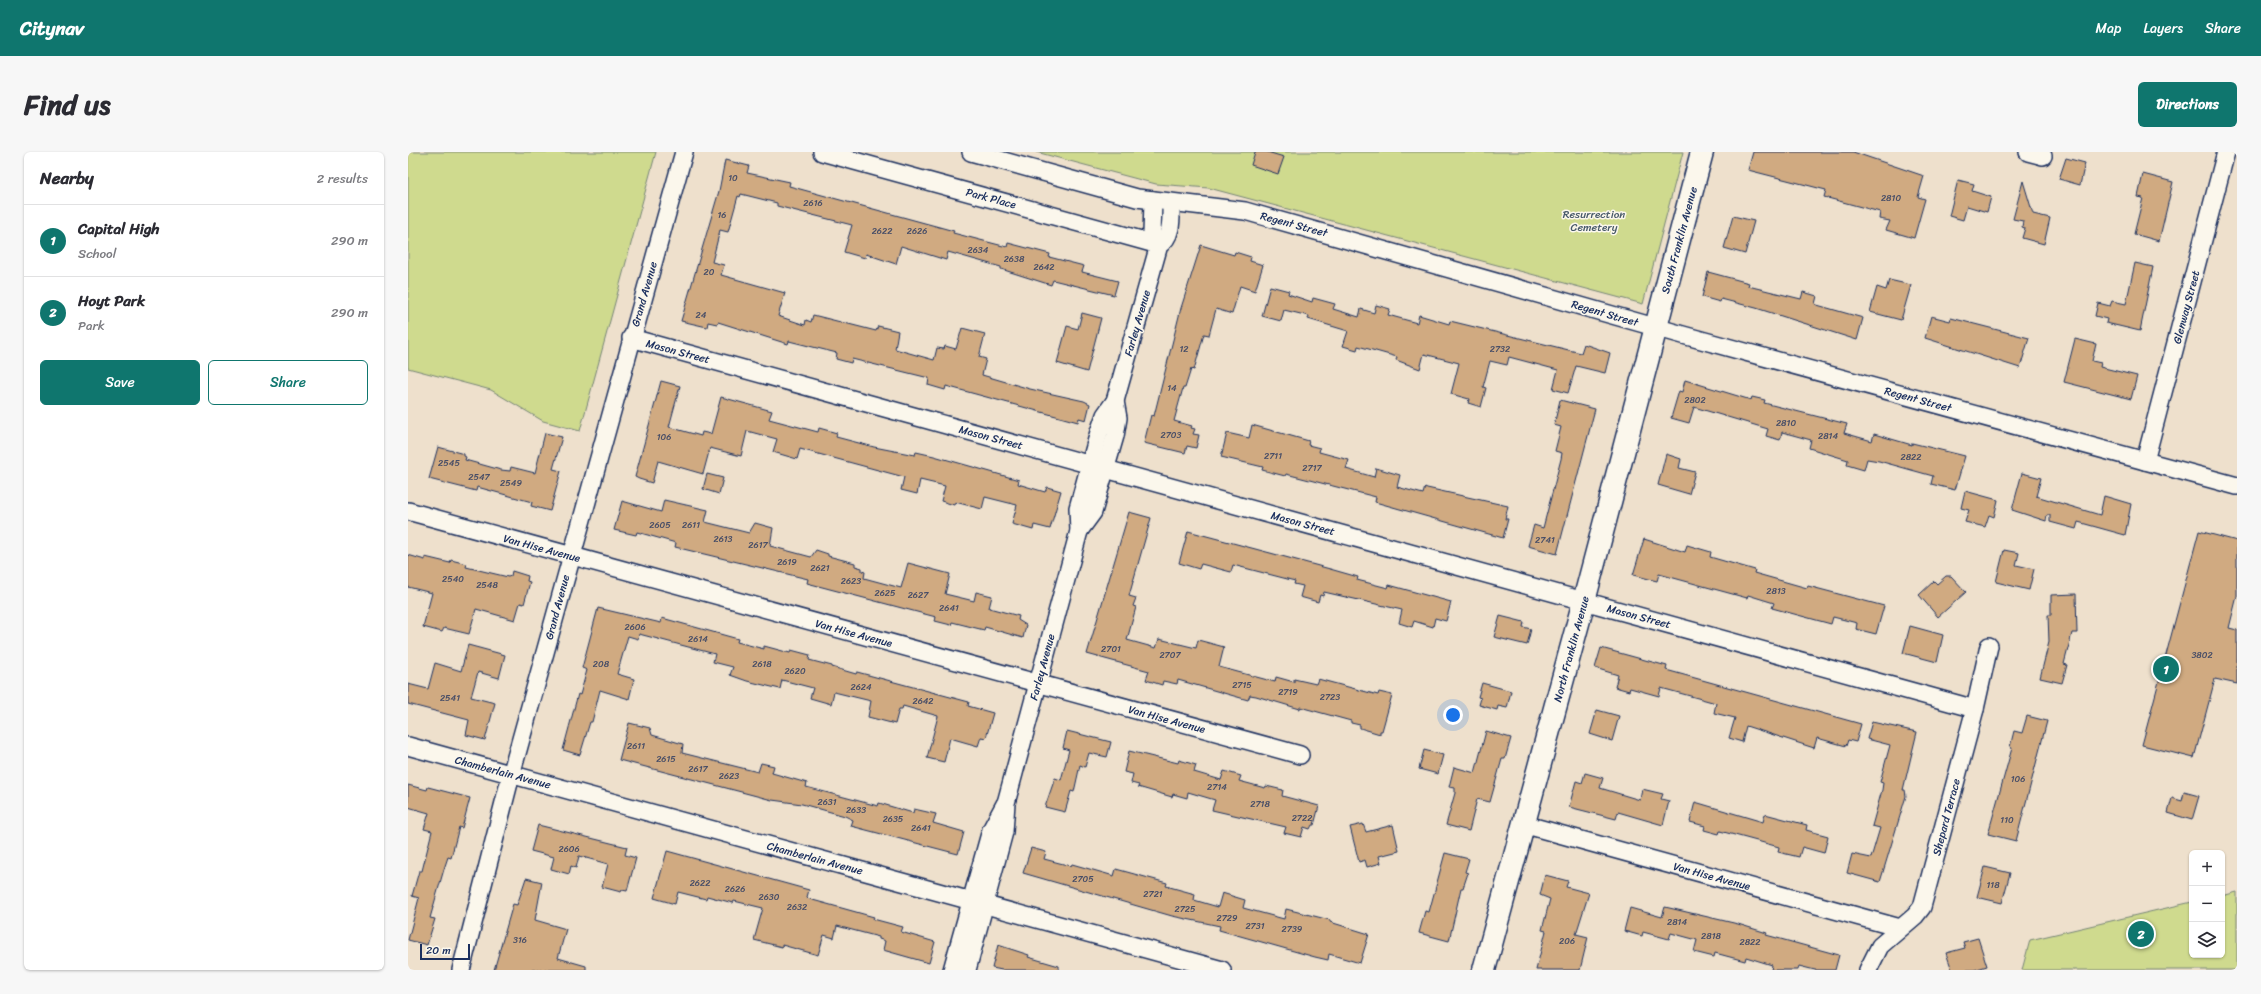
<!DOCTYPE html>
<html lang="en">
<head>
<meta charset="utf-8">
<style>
  body { margin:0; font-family:Sriracha,sans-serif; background:#f7f7f7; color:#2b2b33 }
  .controls { position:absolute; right:12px; bottom:12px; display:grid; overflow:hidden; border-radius:6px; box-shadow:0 1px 3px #0004 }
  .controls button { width:36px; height:36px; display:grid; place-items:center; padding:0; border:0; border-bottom:1px solid #e1e1e2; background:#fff; color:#2b2b33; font:20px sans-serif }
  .scale { position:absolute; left:12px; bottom:10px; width:50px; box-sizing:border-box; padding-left:4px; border:2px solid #1b2f5e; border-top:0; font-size:11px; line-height:14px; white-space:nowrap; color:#1b2f5e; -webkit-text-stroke:3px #fbf7ec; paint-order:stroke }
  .you { position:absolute; left:1045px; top:563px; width:14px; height:14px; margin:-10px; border:3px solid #fff; border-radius:50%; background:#1a73e8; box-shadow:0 0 0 6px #1a73e833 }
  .badge { display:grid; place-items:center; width:26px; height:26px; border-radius:50%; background:#0f766e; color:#fff; font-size:13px; font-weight:700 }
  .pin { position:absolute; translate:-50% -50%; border:2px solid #fff; box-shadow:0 1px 4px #0006 }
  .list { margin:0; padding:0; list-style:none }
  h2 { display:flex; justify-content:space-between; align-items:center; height:52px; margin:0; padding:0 16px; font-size:17px }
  h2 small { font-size:13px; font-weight:400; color:#7c7c81 }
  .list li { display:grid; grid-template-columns:26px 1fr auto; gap:12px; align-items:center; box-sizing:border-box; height:72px; padding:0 16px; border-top:1px solid #e1e1e2 }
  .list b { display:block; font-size:15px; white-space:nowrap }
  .list p { margin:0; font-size:13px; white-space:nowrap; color:#7c7c81 }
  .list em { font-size:13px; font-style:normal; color:#7c7c81 }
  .actions { display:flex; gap:8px; padding:12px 16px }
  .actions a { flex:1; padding:9px 0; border:1px solid #0f766e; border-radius:6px; text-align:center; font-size:14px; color:#0f766e }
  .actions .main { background:#0f766e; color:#fff }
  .icon { flex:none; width:22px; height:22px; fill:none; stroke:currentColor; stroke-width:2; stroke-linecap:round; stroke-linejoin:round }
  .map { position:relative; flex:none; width:1829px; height:818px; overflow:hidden; border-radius:6px }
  header { display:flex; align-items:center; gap:24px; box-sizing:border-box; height:56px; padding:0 20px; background:#0f766e; color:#fff }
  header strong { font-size:19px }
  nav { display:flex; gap:22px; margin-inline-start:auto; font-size:14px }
  .intro { display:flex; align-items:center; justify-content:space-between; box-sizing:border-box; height:96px; padding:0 24px }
  h1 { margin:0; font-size:28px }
  .button { padding:10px 18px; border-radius:6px; background:#0f766e; color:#fff; font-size:14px; font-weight:700 }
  main { display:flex; gap:24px; padding:0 24px }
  aside { flex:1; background:#fff; border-radius:6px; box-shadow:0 1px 3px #0004 }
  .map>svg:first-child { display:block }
  .green { fill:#cfda8e; stroke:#758476 }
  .building { fill:#d0aa81; stroke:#1b2f5e }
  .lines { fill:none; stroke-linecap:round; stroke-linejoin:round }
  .minor-casing { stroke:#1b2f5e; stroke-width:20 }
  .tertiary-casing { stroke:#1b2f5e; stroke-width:25 }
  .minor { stroke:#fbf7ec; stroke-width:17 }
  .tertiary { stroke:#fbf7ec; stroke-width:22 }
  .labels { text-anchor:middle; stroke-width:3; stroke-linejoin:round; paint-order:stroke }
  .number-label { font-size:9px; fill:#484e67 }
  .street-label { font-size:11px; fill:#1b2f5e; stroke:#fbf7ec }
  .park-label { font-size:11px; fill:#485a6a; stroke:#fbf7ec }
</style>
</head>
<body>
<header>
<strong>Citynav</strong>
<nav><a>Map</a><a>Layers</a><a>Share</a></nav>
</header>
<div class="intro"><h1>Find us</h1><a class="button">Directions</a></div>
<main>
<aside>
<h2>Nearby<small>2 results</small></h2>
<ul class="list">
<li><span class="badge">1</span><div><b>Capital High</b><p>School</p></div><em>290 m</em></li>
<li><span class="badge">2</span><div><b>Hoyt Park</b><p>Park</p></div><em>290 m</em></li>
</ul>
<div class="actions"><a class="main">Save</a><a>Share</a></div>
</aside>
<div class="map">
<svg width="1829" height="818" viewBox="0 0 1829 818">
  <rect width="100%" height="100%" fill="#eee0cc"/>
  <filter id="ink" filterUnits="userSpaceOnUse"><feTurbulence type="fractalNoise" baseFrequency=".025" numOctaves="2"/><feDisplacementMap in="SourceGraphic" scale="8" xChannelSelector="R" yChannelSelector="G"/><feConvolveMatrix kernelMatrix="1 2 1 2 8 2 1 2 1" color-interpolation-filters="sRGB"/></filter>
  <g filter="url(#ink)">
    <g class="green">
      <path d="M0,0H248L172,279L135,269L83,238L0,216Z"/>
      <path d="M628,0H1275L1235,152L801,36L748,32Z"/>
      <path d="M1829,740V818H1614L1622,788L1784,750V803H1814V744Z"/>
    </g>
    <g class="building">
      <path d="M847,0H859L876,5L870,22L843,13Z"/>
      <path d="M1345,0H1445L1516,24L1510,45L1517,47L1506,86L1478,78L1482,69L1471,67L1472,60L1416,45L1418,38L1340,18Z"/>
      <path d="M1658,6L1677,11L1672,33L1651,27Z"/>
      <path d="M317,8L341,14L339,21L382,30L381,34L546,79L545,81L599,95L600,91L642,102L641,105L676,114L674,120L710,129L706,143L645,128L643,133L593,117V115L540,100L538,108L493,94L488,112L458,102L457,106L436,100L444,73L369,54V51L333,42L332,45L330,44L320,80L312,78L304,110L316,113L313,123L377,141L370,164L397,173L398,168L403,170L405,163L468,179L470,174L490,179L487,197L526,208L529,196L536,197L537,194L548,197L554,176L577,182L571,205L578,207L574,223L622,237L676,249L682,252L678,268L671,266L670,270L538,234L537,238L520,233L521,226L444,207L443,211L428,207L429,201L381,189L380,192L310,170L309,172L300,170L299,175L273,169L311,39Z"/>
      <path d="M1735,22L1765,30L1751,89L1726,82L1735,46L1730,45Z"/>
      <path d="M1550,28L1566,32L1564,39L1583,45L1579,60L1559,54L1555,68L1541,64Z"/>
      <path d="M1615,29L1625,62L1642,66L1636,92L1614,86L1617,76L1614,75L1615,69L1605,67Z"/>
      <path d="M1325,64L1346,69L1337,102L1316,96Z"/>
      <path d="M793,93L826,103L827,100L843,105L842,109L855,113L847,139L832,134L824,162L808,157L801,183L796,182L786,218L783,217L777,236H775L766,269L784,274L783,276L787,277L785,282L791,283L788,296L779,294L777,301L736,291L743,263L746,264L773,156Z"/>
      <path d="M1727,111L1745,115L1732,179L1698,171L1699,167L1687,164L1690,151L1702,154L1704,149L1718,152Z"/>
      <path d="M1300,120L1341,131L1340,134L1393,147L1395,140L1409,144L1407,152L1409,153L1455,166L1449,188L1348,156L1313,147L1312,150L1294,145Z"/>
      <path d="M1481,128L1503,133L1493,168L1462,160L1469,135L1478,138Z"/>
      <path d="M862,134L881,139L880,142L904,150L905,146L927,152L925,157L951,165L953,157L966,161L968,153L982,157L980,163L1009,171L1011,163L1041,172L1042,169L1173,201L1176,192L1202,201L1197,221L1168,214L1160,241L1145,237L1150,218L1101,205L1099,213L1082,209L1075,235L1078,236L1073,255L1060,251L1061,247L1043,242L1051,211L1016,202L1012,217L988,208L989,205L950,194L949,198L935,194L940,179L900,167L901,164L876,158L873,169L854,164Z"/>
      <path d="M674,161L693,166L679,220L649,211L659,174L670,177Z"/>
      <path d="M1523,164L1542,169L1543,166L1621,186L1612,216L1517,186Z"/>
      <path d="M1667,187L1688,192L1684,209L1693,211L1692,215L1729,224L1723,247L1656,230Z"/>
      <path d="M1277,228L1343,248L1344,245L1357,248L1356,251L1439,272L1436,281L1464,289L1466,282L1504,293V291L1557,304L1547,338L1523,332L1525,324L1471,309L1459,307L1456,318L1439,313L1440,308L1401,296L1403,288L1374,280L1372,288L1358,284L1360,277L1286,255L1281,271L1263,266L1271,239L1274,240Z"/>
      <path d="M253,229L272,234L261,275L293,284L294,280L303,282L313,245L364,259L361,267L410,280L411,276L429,281L428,285L466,295L507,303L508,300L526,304L611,328L610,332L637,340L639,335L653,339L642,377L626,373L625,378L604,372L609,353L577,345L574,357L547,350L546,353L533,349L537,334L512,328L509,342L493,338L496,325L392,297L389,307L365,300L369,287L339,279L333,304L302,296L295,322L250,309L244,331L231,327L227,325Z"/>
      <path d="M1152,248L1187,257L1149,402L1120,394L1126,373L1135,376L1153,307L1154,301L1147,299L1153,275L1146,273Z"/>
      <path d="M844,273L901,289L900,293L912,296L911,300L941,308L938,317L966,325L968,316L992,323L989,335L1015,342L1017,335L1019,336L1100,354L1097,367H1100L1095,386L967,350L968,345L878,322L877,324L854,318L855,315L813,305L819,281L841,286Z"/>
      <path d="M137,281L154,285L145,317L153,319L142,359L123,354L124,350L69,335L68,339L21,327L30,295L56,302V304L58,305L57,308L93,318L102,319L103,315L127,321Z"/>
      <path d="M1258,302L1273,307L1271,316L1287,320L1281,342L1250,333Z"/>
      <path d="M1614,321L1633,326L1628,344L1692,363L1696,344L1723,352L1717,383L1670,370L1668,377L1642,370V363H1639L1638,369L1604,358Z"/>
      <path d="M299,322L315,326L311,342L295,337Z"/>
      <path d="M1557,339L1590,348L1586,365L1581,363L1577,375L1557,370L1561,358L1553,356Z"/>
      <path d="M256,348L300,358L297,370L341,381L347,371L365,376L362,394L403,405L408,398L420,402V404L447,411V414L454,416V419L457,420L456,426L493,436L500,411L542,422L537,442L566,449L568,440L584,444L581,456L611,464L610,468L618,473L615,486L577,475L576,478L544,470L543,473L527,469L528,465L399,431L400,427L267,395L268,391L229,380L228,383L206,378L214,349L253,360Z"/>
      <path d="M721,360L743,366L721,444L728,446L725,454L728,455L719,488L748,496L751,487L788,496L790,488L816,495L811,515L867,530L868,525L886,530V527L908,532L910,527L970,543L971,540L984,543L974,579H972V582L952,576V573L943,571V569L892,555V557L848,544L842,543L840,548L770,528L769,532L755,529L754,533L738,528L741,519L679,502Z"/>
      <path d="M780,379L922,417L950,425L949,428L980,436L981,433L1043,450L1038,469L1027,466L1025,475L1006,469L1004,475L991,471L994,458L916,440L915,444L912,443L910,450L892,445L895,434L886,432L887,429L825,413L823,420L793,412L791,417L771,411Z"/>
      <path d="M1791,379L1829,389V444L1821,476L1829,478V532L1807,527L1786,606L1734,593Z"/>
      <path d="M1236,387L1277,400L1279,393L1303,400L1302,405L1347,418L1346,421L1399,436L1400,434L1476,454L1468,482L1448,477L1449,471L1425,465L1423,472L1364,456L1366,451L1340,443L1339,446L1251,422L1249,429L1225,423Z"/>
      <path d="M1596,398L1611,401L1608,413L1626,417L1621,438L1588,430Z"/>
      <path d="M0,403L17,408V405L42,411L43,408L59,412L58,415L100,425L103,424L104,419L120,424L119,429L122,430L116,452L112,451L107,468L68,457L61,482L36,476L34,480L15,475L24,441L0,435Z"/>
      <path d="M1538,424H1543L1558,440L1530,465L1511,443L1526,429L1529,432Z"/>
      <path d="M1668,442L1669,481H1664L1656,512L1659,513L1654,531L1632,526L1641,490L1640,463H1643V443Z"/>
      <path d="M190,456L253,471L254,466L330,487L329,490L356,497V494L382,501L383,498L402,503L401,508L424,514V515L448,522L449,520L561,550L560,554L585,561L578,586L573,585L570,594L542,586L536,610L519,606L530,564L495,554L494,557H491L487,572L460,565L463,549L426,540L423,552L402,546L405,536L374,528L372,537L339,529L322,523L325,515L305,510L307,502L231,482L230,487L220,484L209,522L226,527L221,547L192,538L184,570H182L172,603L155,598L170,542L172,543L179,518L174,516Z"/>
      <path d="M1092,464L1116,470L1115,475L1123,477L1119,493L1086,485Z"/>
      <path d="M1502,474L1535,483L1529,510L1495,501Z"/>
      <path d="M60,493L97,503L91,526L70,520L63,545L87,551L77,588L58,583L61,568L0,552V532L20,537L27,511L53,519Z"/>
      <path d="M1193,496L1259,514L1258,518L1453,572L1448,590L1440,588L1438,594L1409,586L1406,596L1338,574L1334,590L1321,586L1327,566L1306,561L1308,551L1253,536L1251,544L1222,536L1221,539L1207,535L1210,523L1187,516Z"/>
      <path d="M1074,531L1103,539L1099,556L1090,554L1089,558L1071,553L1073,546L1070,545Z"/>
      <path d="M1189,558L1211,564L1204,589L1182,582Z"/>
      <path d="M1619,564L1639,569L1608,689L1580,682L1604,596L1602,595L1606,579L1614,581Z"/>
      <path d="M1464,570L1509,580L1495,638H1497L1498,644L1472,730L1439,721L1444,702L1463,706L1472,676L1464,674L1474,638L1475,631L1472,630L1482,593L1459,587Z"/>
      <path d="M221,571L242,576L244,583L275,592L274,601L350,620L353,611L366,614L364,621L399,631L398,635L470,654L471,651L505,661L506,657L528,662L525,671L556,680L550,702L443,674L445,668L437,664L394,652L364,648L211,608Z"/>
      <path d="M659,579L703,590L699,605L681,601L677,615L672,613L666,640L663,639L657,660L637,655L647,626L653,628L661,598L655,596Z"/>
      <path d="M1078,579L1103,586L1097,607H1094L1082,650L1069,647L1061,679L1038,673L1047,641V636L1041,635L1046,615L1067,621Z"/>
      <path d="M1016,598L1035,603L1030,622L1011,617Z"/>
      <path d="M721,599L770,611L771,608L788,613L786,620L813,628L816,619L833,624L831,629L857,636L858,634L875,638L874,644L911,654L906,673H904L902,677L896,675L893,685L876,681L878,675L804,658L807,648L780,640L779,646L765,642L764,645L730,635L731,633L723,631L725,622L716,620Z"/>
      <path d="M1177,621L1195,626L1192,636L1232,648L1234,637L1255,642L1253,647L1261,649L1255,673L1210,660L1208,667L1161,655L1168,629L1174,631Z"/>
      <path d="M0,633L19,638L20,635L62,646L54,676L51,675L43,706L40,705L36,717L22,766L27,767L19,793L0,788L11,746L4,744L11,719H14L24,679L16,677L21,661L0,655Z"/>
      <path d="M1776,640L1791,644L1784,668L1760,661L1764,646L1774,649Z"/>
      <path d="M1287,650L1355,670L1357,662L1399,673L1398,678L1420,684L1416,701L1394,695L1391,705L1370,700L1371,695L1312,679L1311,682L1296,678L1297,674L1282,670Z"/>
      <path d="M955,672L958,680L985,673L991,699L971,704L973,711L959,715L957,708L951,710L942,675Z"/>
      <path d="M130,673L219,695L217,703L228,706L219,739L214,738L213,740L194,735L200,712L171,704L168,716L163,714L161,722L143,717L146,705L123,699Z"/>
      <path d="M623,696L638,700L636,707L663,714L664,712L706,724L708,717L759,731L758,734L787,742L786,748L810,755L814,741L837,748L835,756L876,767L878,757L922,768V770L961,782L952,811L921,802L920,808L907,805L811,778L812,774L764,764L615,721Z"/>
      <path d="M259,699L401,738L399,745L401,747L466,765L465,767L495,775L493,780L527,790L521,811L475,798L477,789L471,787V785L429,774L426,786L416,783L410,803L374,793V795L346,788L355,756L326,749L325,751L299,744L298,747L270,740L267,752L246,746Z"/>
      <path d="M1037,701L1061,707L1057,720L1060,721L1055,736H1053L1041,789L1011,781L1017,759L1021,760Z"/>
      <path d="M1577,715L1602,721L1594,751L1569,745Z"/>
      <path d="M1137,723L1160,729L1158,735L1181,741L1168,782L1180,785L1172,818H1128L1138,779L1134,778L1142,747L1132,743Z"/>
      <path d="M118,726L134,730L127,768L158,777L150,806L178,814V818H86L105,752L109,753Z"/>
      <path d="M1257,755L1330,772L1359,781L1358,783L1431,803L1427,818H1407L1391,814L1390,818H1363L1364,813L1338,805L1337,809L1307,801L1306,805L1286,800L1289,788L1263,781L1261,787L1235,780L1234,784L1216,779L1222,756L1254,765Z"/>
      <path d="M1570,786L1579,814L1566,818H1544L1538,801L1557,796L1555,790Z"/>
      <path d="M590,793L621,803L620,805L651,814V818H594L584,816Z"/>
    </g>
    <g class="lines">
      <g class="minor-casing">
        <g id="minor">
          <path d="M414,0L751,93"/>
          <path d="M563,0L729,46L837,59L1275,183L1829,334"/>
          <path d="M1620,0L1635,4"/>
          <path d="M745,48L744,83L751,93"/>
          <path d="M223,186L1567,557"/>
          <path d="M1737,309L1818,0"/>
          <path d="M0,359L892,603"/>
          <path d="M671,379L685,360L707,284L710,266L707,249"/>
          <path d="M0,594L814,818"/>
          <path d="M1115,672L1492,776"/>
          <path d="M53,818L103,623L276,0"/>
          <path d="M544,818L583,678L597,652"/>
          <path d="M559,818L596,680L598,651L671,379L670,356L691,280L697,263L707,249L751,93C765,85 763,65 763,51"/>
          <path d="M1460,818L1472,794L1507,764L1514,755L1567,557L1581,494"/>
        </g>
      </g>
      <g class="tertiary-casing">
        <path id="tertiary" d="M1076,818L1176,449L1294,0"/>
      </g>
      <use href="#minor" class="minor"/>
      <use href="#tertiary" class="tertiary"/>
    </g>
  </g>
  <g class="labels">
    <g class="number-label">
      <text x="325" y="29">10</text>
      <text x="1483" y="49">2810</text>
      <text x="405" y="54">2616</text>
      <text x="314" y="66">16</text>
      <text x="474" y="82">2622</text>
      <text x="509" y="82">2626</text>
      <text x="570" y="101">2634</text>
      <text x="606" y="110">2638</text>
      <text x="636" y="118">2642</text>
      <text x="301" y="123">20</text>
      <text x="293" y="166">24</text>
      <text x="776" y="200">12</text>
      <text x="1092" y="200">2732</text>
      <text x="764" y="239">14</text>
      <text x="1287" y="251">2802</text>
      <text x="1378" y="274">2810</text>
      <text x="763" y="286">2703</text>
      <text x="1420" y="287">2814</text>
      <text x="256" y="288">106</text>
      <text x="865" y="307">2711</text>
      <text x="1503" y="308">2822</text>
      <text x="41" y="314">2545</text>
      <text x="904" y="319">2717</text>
      <text x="71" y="328">2547</text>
      <text x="103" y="334">2549</text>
      <text x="252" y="376">2605</text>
      <text x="283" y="376">2611</text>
      <text x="315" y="390">2613</text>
      <text x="1137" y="391">2741</text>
      <text x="350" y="396">2617</text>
      <text x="379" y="413">2619</text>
      <text x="412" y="419">2621</text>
      <text x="45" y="430">2540</text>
      <text x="443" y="432">2623</text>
      <text x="79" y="436">2548</text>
      <text x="1368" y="442">2813</text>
      <text x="477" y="444">2625</text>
      <text x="510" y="446">2627</text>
      <text x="541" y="459">2641</text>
      <text x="227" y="478">2606</text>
      <text x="290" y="490">2614</text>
      <text x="703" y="500">2701</text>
      <text x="762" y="506">2707</text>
      <text x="1794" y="506">3802</text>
      <text x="193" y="515">208</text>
      <text x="354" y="515">2618</text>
      <text x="387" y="522">2620</text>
      <text x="834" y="536">2715</text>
      <text x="453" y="538">2624</text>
      <text x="880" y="543">2719</text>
      <text x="922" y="548">2723</text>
      <text x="42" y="549">2541</text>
      <text x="515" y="552">2642</text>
      <text x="228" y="597">2611</text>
      <text x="258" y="610">2615</text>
      <text x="290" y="620">2617</text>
      <text x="321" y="627">2623</text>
      <text x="1610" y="630">106</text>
      <text x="809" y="638">2714</text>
      <text x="419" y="653">2631</text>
      <text x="852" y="655">2718</text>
      <text x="448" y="661">2633</text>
      <text x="894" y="669">2722</text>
      <text x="485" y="670">2635</text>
      <text x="1599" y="671">110</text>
      <text x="513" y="679">2641</text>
      <text x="161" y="700">2606</text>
      <text x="675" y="730">2705</text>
      <text x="292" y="734">2622</text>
      <text x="1585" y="736">118</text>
      <text x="327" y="740">2626</text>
      <text x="745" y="745">2721</text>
      <text x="361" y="748">2630</text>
      <text x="389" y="758">2632</text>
      <text x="777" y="760">2725</text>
      <text x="819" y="769">2729</text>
      <text x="1269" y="773">2814</text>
      <text x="847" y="777">2731</text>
      <text x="884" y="780">2739</text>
      <text x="1303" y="787">2818</text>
      <text x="112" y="791">316</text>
      <text x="1159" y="792">206</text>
      <text x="1342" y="793">2822</text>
    </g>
    <g class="street-label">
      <text transform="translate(583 46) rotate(15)" y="4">Park Place</text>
      <text transform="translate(886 72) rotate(15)" y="4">Regent Street</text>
      <text transform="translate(1271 88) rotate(-75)" y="4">South Franklin Avenue</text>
      <text transform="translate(236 142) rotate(-74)" y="4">Grand Avenue</text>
      <text transform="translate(1778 155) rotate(-75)" y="4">Glenway Street</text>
      <text transform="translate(1197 161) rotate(16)" y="4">Regent Street</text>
      <text transform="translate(729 171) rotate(-74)" y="4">Farley Avenue</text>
      <text transform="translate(270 199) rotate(15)" y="4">Mason Street</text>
      <text transform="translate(1510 247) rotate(15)" y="4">Regent Street</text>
      <text transform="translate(583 285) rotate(15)" y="4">Mason Street</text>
      <text transform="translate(895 371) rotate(15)" y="4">Mason Street</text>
      <text transform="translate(134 396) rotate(15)" y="4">Van Hise Avenue</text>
      <text transform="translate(149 455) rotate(-75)" y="4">Grand Avenue</text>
      <text transform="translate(1231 464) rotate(15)" y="4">Mason Street</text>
      <text transform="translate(446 481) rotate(15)" y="4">Van Hise Avenue</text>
      <text transform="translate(1163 497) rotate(-75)" y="4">North Franklin Avenue</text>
      <text transform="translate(634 515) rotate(-75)" y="4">Farley Avenue</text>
      <text transform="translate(759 567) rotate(15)" y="4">Van Hise Avenue</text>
      <text transform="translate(95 620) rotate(15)" y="4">Chamberlain Avenue</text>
      <text transform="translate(1538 665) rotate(-75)" y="4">Shepard Terrace</text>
      <text transform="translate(407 706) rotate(15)" y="4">Chamberlain Avenue</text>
      <text transform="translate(1304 724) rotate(15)" y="4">Van Hise Avenue</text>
    </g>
    <g class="park-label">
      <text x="1186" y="66">Resurrection<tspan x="1186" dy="13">Cemetery</tspan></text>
    </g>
  </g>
</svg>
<div class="controls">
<button>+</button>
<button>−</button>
<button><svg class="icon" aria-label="layers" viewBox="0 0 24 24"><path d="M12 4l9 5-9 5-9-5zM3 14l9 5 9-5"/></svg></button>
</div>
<div class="scale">20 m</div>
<div class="you"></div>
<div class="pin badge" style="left:1758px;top:517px">1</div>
<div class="pin badge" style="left:1733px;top:782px">2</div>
</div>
</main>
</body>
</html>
